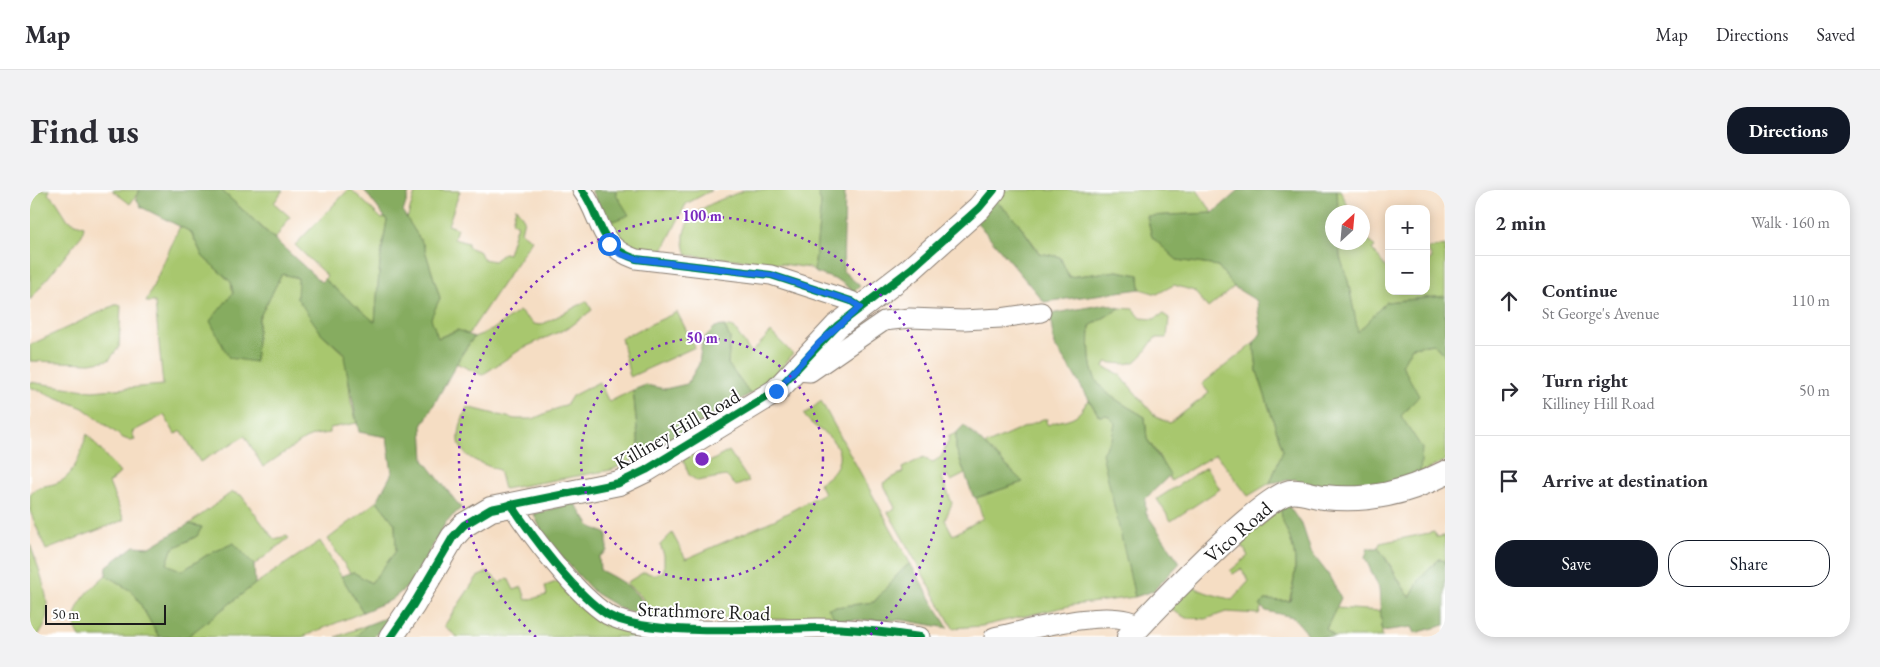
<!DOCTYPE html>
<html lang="en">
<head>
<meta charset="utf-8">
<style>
  body { margin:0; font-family:"EB Garamond",serif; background:#f2f2f3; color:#2b2b33 }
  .controls { position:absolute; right:15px; top:15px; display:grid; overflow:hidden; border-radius:10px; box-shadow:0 2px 12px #0003 }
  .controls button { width:45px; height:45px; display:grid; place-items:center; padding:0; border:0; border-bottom:1px solid #e1e1e2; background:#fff; color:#2b2b33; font:25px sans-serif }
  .compass { position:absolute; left:1295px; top:15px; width:45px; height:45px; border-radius:50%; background:#fff; box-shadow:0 2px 12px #0003; rotate:26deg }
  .scale { position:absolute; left:15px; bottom:12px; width:121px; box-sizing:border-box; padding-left:5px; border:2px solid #1c1c1c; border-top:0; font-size:14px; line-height:18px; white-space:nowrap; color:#1c1c1c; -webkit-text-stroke:4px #fff; paint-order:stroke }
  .stop { position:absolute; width:15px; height:15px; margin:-11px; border:4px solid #1a73e8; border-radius:50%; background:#fff }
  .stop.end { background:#1a73e8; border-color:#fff; box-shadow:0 1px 5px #0008 }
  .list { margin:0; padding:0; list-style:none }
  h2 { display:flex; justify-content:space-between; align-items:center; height:65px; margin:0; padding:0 20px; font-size:21px }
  h2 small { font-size:16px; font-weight:400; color:#7c7c81 }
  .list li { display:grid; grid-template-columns:32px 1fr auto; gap:15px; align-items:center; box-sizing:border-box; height:90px; padding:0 20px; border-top:1px solid #e1e1e2 }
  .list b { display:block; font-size:19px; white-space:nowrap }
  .list p { margin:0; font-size:16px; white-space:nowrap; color:#7c7c81 }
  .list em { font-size:16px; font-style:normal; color:#7c7c81 }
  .actions { display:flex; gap:10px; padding:15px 20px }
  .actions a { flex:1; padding:11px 0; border:1px solid #111827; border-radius:20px; text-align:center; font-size:18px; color:#111827 }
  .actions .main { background:#111827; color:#fff }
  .icon { flex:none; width:28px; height:28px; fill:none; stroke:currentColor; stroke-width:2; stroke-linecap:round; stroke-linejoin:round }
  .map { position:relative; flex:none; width:1415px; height:447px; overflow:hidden; border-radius:20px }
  header { display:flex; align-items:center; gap:30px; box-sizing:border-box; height:70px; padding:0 25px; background:#fff; border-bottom:1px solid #e1e1e2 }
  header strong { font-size:24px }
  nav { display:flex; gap:28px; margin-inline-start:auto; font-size:18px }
  .intro { display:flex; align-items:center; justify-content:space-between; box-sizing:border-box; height:120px; padding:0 30px }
  h1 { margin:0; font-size:35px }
  .button { padding:12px 22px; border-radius:20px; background:#111827; color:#fff; font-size:18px; font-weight:700 }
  main { display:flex; gap:30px; padding:0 30px }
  aside { flex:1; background:#fff; border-radius:20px; box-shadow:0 2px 12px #0003 }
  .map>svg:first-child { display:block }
  .green { fill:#a8c76e; stroke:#627245 }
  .forest { fill:#86ac61; stroke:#51643e }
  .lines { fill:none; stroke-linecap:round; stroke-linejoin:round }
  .minor-casing { stroke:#887c70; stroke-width:21 }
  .major-casing { stroke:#887c70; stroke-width:26 }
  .minor { stroke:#fff; stroke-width:19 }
  .major { stroke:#fff; stroke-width:24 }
  .cycleway-casing { stroke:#fff; stroke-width:11 }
  .cycleway { stroke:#00873e; stroke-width:8 }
  .route { stroke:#1a73e8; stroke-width:6 }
  .ring { fill:none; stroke:#7b2cbf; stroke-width:2.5; stroke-dasharray:2.5 5 }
  .labels { text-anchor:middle; stroke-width:4; stroke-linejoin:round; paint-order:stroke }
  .street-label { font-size:20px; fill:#1c1c1c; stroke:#fff }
  .centre { fill:#7b2cbf; stroke:#fff; stroke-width:2.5 }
  .ring-label { font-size:15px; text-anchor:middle; font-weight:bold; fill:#7b2cbf; stroke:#fff; stroke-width:4; stroke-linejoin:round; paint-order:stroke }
</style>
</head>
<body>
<header>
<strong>Map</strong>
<nav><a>Map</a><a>Directions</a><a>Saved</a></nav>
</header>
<div class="intro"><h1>Find us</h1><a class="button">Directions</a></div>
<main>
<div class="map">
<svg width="1415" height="447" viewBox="0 0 1415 447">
  <rect width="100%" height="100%" fill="#fff"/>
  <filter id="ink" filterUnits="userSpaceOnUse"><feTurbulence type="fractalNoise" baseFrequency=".02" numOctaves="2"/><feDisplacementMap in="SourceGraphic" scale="10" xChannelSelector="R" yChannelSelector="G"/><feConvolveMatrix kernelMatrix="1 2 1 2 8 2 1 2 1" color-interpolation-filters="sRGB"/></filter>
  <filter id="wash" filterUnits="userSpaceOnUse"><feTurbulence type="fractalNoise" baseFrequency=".0096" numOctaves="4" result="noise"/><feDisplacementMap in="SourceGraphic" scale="20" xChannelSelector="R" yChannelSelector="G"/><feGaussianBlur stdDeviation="1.12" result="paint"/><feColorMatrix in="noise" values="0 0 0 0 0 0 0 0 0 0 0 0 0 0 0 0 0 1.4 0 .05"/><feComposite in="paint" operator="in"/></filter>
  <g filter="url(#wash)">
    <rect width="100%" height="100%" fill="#f5ddc3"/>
    <g class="green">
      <path d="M0,0H20L18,4L26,11L38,30L54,36L52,45L0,110Z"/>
      <path d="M82,0H110L100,14Z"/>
      <path d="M191,0H253L244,13L260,27L245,49Z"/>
      <path d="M318,0H322L352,29L354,27L357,30L350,72L345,132H342L294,89L297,86L265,55Z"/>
      <path d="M386,0L430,1L418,35L427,38L424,49L438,53V57L450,62L453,69L464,71L474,63L478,64L487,34L482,32L486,17L494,29L491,42L502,50L438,145L427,140L408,148L400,128L410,108L393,54L377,29Z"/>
      <path d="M586,0H682L656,14L630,66L594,58L580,37L577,28L583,31Z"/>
      <path d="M715,0H787L791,13L784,82L780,78L746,73L657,65C642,22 684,13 715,0Z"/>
      <path d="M974,0H1167L1183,23L1117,26L1122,47L1147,70L1188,76L1204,97L1178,118L1164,101L1144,95L1127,104L1110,99L1109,85L1087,81L1039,87L1030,67L1010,63L987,31L966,11Z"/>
      <path d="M1307,0H1310L1321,22H1308Z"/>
      <path d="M150,36L161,42L173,67L201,92L203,103L225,171L229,128L252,84L268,88L291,143L316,166L321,212L327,233L300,238V243L285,245L275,249L233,277L215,246L170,272L152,241L145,244L134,225L102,242L105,250L101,251L93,248L53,218L0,197V192L62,201L133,195L125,112H116Z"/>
      <path d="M1333,43L1345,57L1342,59L1359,82V101H1396V73L1402,68L1397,59L1415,55V106L1356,112L1328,143L1318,91L1310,67L1309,53L1332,52Z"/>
      <path d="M557,111L562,120L540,137L493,158L452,185L426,173L444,147L462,140L489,121L504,134L511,135Z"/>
      <path d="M85,115H91L89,157L79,170L60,173L0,171V155Z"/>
      <path d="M1090,118L1103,119L1111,128L1124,129L1133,124L1139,128L1137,148H1125C1107,172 1108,177 1076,172L1074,177L1090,185L1126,227L1140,233L1179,203L1172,194L1224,153L1227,181L1253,260L1240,293L1218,306L1186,264L1141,291L1129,266L1117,249L1115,227C1066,198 1057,196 1060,136Z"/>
      <path d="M647,122L665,157L600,187L591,148Z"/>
      <path d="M694,136L704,138L721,163L741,142L763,164L738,193L720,204L698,174L700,148Z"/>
      <path d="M1404,154L1415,166V271L1390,283L1371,226L1388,206L1372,175L1382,157Z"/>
      <path d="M569,192L579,212L603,200L610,267L581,280L474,299L469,280C429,266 420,259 437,217L485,229H503L537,214L542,206Z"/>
      <path d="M1059,210L1069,226L1077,225L1086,233L1082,248L1073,263L1105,407L1043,415L952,436L923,438L858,322L865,318L853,293L873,282L872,278L894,267L895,269L903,272L911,267L919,250L918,247L926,243V259L935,284L921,291L917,285L912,288L922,313L915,330L923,345L953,328L946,308L993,292L955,255L1013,229H1017L1016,232L1018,235C1027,230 1041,231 1049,223C1053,219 1055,214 1059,210Z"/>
      <path d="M791,211L880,373L869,383L844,412L799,418L806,430L624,428L611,406L596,393L614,382L625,385L634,381V365L630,355L642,343L656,369L746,329L794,303L789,293C806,284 818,266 801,249C792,239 783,238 774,225Z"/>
      <path d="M57,244L90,283L79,293L94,330L16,360L0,321V304C8,294 19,297 29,292C46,285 51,260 57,244Z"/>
      <path d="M699,261L719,291L706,296L696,286L667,291L659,285L653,270L666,262L676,274Z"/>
      <path d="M1176,277L1190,299L1141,331L1127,309Z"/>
      <path d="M202,302L211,305L244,349L257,346L259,348L224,375L204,353L177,365L152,381L137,374L142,359L167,346L172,337L159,334Z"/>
      <path d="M347,311L365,334L366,361L341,393L323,382L320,383L298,349Z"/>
      <path d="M1251,317C1251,331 1257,340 1262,354C1268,372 1264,393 1259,411L1234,410L1229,424L1196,422L1176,429L1156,428L1140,419L1162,395C1173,404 1188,405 1202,410L1219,391L1211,379L1203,384L1200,381L1218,366L1209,350Z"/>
      <path d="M1404,342L1406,347L1415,346V371L1409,369L1390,389L1380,407C1368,391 1361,373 1348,358L1350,353Z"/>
      <path d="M290,351L333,422L272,447H156L225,394Z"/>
      <path d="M0,354C8,378 31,428 6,447H0Z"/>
      <path d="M458,382L470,393L478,388L484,400L492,397L496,410L517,405L515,396L529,391C570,429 581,445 640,447H427L414,436L447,387Z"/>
      <path d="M76,385L104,403L129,447H50C34,422 58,401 76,385Z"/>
      <path d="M1306,418L1352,421V447H1305L1296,439Z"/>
      <path d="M337,435L325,447H306Z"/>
    </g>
    <g class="forest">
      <path d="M110,0H191L291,92L294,89L345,132L350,72L357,30L334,0H380L373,22L393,54L410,108L401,128L408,148L428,140L444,147L433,162L392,236L394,270L431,318L416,332L382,393L361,410L333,422L311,386L323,382L341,393L366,361L365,334L347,311L362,283L357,247L329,242L314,167L316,165L291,143L267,108L268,88L252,84L229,128L225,172L199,168L180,131L203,103L201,92L173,67L161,42L111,17L106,8Z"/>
      <path d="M561,0H586V4L599,25L583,31L575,27Z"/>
      <path d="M787,0H815L813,81L830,96L824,102L810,91L784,82L791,13Z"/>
      <path d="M1209,0H1307L1308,22H1302V52L1309,53L1310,67L1318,91L1328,142L1356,112L1415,106V166L1404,154L1382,157L1372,175L1389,206L1371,226L1392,258L1390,283L1347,299L1273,294L1265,289L1240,293L1253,260L1227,181L1224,153L1231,143L1227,111L1204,97L1188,76L1147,70L1122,47L1117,26L1183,23Z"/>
      <path d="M964,9L987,31L1009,63L1030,67L1039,87L1087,81L1109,85L1110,99L1014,112L945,30Z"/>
      <path d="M1076,114L1090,118L1060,136C1057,196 1066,198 1115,227L1117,249L1140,285L1115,309L1116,323L1150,373L1123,401L1105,407L1072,263L1082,248L1085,233L1077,225L1069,226L1043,183L1024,155L1020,124Z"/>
      <path d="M694,136L700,148L698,174L720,204L610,267L603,200L616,195L635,199L657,194L669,174L672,150L685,137Z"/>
      <path d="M934,235L993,292L946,308L943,306L926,259V243Z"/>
      <path d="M545,313L560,336L577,344V361L569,367L570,380C598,394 608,402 624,428L595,421L565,403L515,349L504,324Z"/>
      <path d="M1258,315L1273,337L1281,362L1298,384L1311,408L1296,439L1305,447H1277L1278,444L1263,427L1236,421L1230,416L1234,410L1260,411C1264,393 1268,373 1262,355C1258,340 1251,334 1251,317Z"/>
      <path d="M159,334L172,337L167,346L142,359L137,374L152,381L177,365L204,353L224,375L225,394L157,447H129L104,403L76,385L77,376L104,356L120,357Z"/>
      <path d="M1338,358H1348C1360,373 1367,391 1380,407L1390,389L1409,369L1415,371V435L1385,443L1382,437L1352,441L1349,398L1335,368Z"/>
      <path d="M880,373L918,438L872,430H806L798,418L844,412L869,383Z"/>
      <path d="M363,425L344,447H325L337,435Z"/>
    </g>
  </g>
  <g filter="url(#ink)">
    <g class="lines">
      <g class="minor-casing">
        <g id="minor">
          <path d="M552,0C573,29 566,55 606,69L741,85L821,111L830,117"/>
          <path d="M765,181L780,182L854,131L880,128L933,130L971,128L1011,122"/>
          <path d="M481,314C502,346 546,405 578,425C618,447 737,439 788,438C821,438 856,442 890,447"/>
          <path d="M964,447C994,441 1086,415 1109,436"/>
        </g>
      </g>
      <g class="major-casing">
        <g id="major">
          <path d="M361,447L383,415L423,347L434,335L461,319L589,293L616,280L746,201L807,136L881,79L949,18L964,0"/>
          <path d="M1099,447C1124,420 1230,308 1260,302C1270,300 1284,306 1294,307C1339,312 1375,303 1415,283"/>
        </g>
      </g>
      <use href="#minor" class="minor"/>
      <use href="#major" class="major"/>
      <g class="cycleway-casing">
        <g id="cycleway">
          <path d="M552,0C573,29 566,55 606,69L741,85L821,111L830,117"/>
          <path d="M481,314C502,346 546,405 578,425C618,447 737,439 788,438C821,438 856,442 890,447"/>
          <path d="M361,447L383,415L423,347L434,335L461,319L589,293L616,280L746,201L807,136L881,79L949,18L964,0"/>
        </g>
      </g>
      <use href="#cycleway" class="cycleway"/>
    </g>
  </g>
  <g class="lines" filter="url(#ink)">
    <path class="route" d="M579,54L590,64L606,69L741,85L821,111L830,117L789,153L746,201"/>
  </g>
  <g class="ring">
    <circle cx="672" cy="269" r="121"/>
    <path d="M506 447A243 243 0 1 1 838 447"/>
  </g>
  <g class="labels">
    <g class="street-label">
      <text transform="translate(647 239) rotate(-30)" y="7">Killiney Hill Road</text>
      <text transform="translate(1208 342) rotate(-41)" y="7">Vico Road</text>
      <text transform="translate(674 421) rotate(2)" y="7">Strathmore Road</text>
    </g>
  </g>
  <circle cx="672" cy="269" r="8" class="centre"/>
  <g class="ring-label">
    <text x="672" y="31">100 m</text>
    <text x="672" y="153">50 m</text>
  </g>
</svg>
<div class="controls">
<button>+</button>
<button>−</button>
</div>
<svg class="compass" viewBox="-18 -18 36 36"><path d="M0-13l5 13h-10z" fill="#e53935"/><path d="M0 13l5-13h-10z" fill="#7c7c81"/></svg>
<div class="scale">50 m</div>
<div class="stop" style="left:579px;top:54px"></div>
<div class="stop end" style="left:746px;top:201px"></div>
</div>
<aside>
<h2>2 min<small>Walk · 160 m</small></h2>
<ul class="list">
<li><svg class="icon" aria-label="ahead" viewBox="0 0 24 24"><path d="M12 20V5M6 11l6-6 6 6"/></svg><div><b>Continue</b><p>St George's Avenue</p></div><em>110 m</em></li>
<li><svg class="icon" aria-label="right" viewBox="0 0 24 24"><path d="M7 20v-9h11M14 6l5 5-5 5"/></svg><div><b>Turn right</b><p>Killiney Hill Road</p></div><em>50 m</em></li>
<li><svg class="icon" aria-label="arrive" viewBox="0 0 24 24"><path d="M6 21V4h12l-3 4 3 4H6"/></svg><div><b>Arrive at destination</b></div></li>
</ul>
<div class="actions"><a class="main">Save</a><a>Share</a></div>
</aside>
</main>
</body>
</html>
